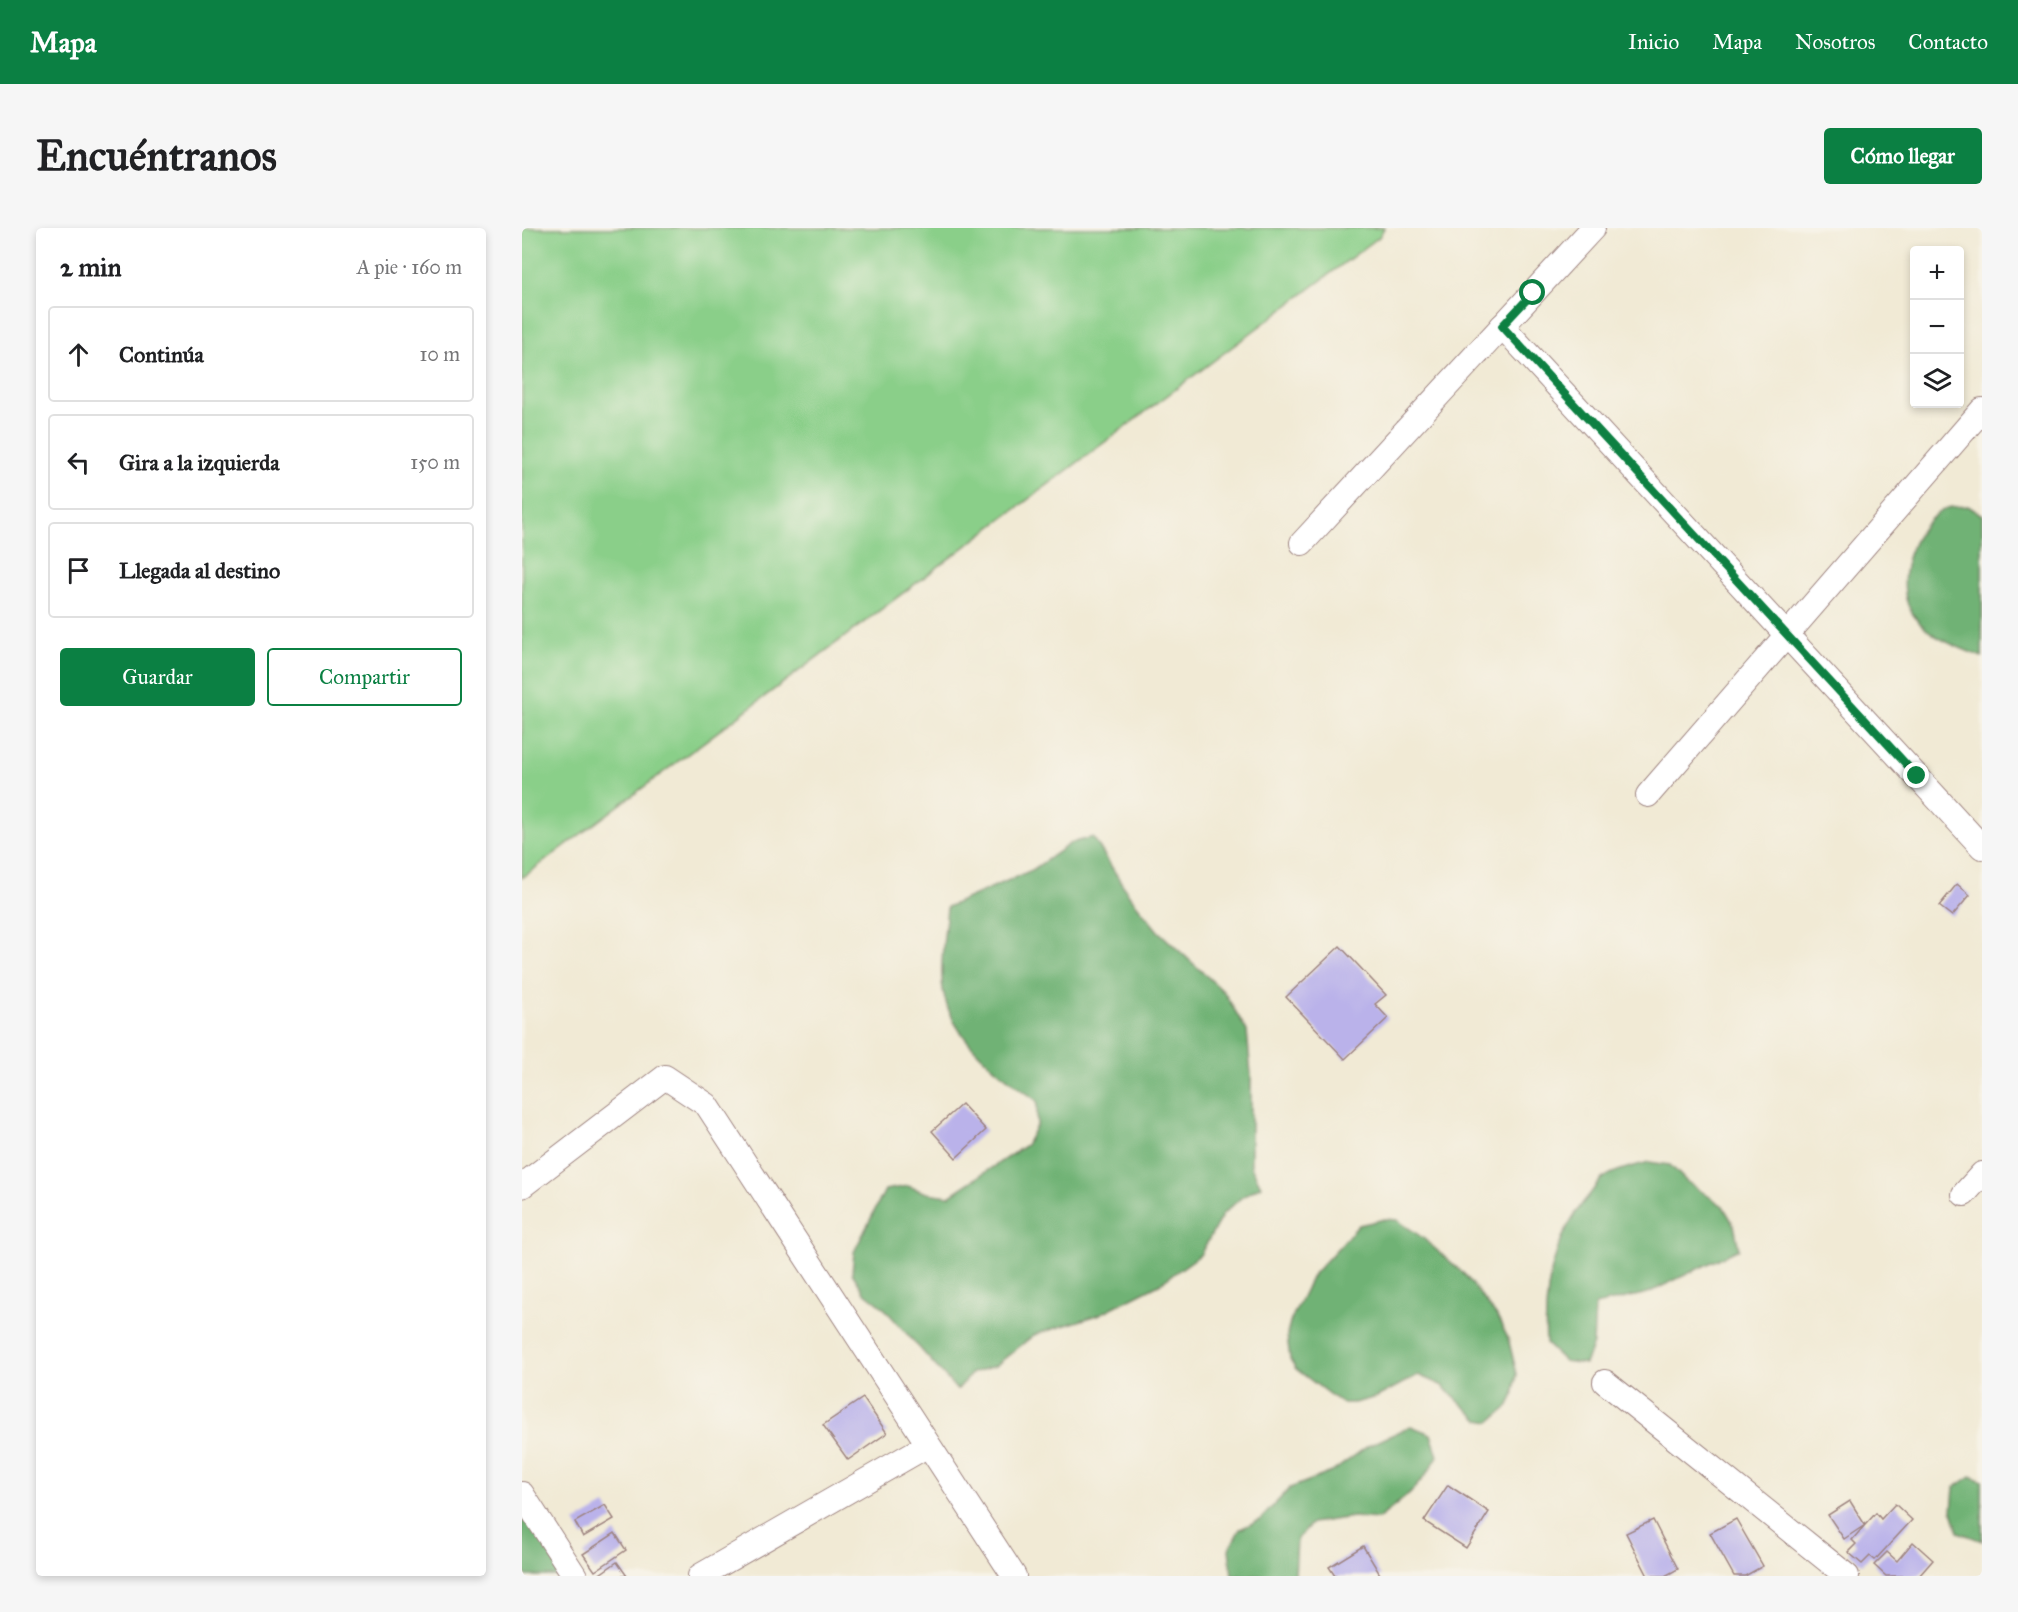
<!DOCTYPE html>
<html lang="es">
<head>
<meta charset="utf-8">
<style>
  body { margin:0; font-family:"IM FELL Great Primer",serif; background:#f6f6f6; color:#202124 }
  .controls { position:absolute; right:18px; top:18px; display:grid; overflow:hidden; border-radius:6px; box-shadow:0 3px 9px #0003 }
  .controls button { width:54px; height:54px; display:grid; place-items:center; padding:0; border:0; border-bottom:2px solid #e0e0e0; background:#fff; color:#202124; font:30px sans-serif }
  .stop { position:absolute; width:18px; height:18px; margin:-14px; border:4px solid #0b8043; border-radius:50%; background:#fff }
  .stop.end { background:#0b8043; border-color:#fff; box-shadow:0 2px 6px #0008 }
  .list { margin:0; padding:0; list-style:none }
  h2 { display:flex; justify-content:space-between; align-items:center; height:78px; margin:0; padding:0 24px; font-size:26px }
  h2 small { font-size:20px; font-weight:400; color:#757577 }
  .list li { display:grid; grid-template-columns:39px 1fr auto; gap:18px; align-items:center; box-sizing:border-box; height:96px; margin:0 12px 12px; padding:0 12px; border:2px solid #e0e0e0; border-radius:6px }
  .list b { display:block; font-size:22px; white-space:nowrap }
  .list em { font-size:20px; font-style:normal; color:#757577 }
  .actions { display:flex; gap:12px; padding:18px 24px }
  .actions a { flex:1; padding:14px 0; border:2px solid #0b8043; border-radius:6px; text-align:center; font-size:21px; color:#0b8043 }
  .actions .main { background:#0b8043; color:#fff }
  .icon { flex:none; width:33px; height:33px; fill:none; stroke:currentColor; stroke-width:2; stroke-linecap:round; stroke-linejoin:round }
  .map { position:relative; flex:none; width:1460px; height:1348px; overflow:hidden; border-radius:6px }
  header { display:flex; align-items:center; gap:36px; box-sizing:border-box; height:84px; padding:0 30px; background:#0b8043; color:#fff }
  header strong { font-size:28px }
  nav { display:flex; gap:33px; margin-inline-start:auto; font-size:21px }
  .intro { display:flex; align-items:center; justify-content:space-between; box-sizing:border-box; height:144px; padding:0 36px }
  h1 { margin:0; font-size:42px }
  .button { padding:15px 27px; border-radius:6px; background:#0b8043; color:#fff; font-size:21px; font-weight:700 }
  main { display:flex; gap:36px; padding:0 36px }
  aside { flex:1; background:#fff; border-radius:6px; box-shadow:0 3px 9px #0003 }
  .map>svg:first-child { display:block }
  .green { fill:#8acf89; stroke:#6a775a; stroke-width:1.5 }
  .forest { fill:#6fb275; stroke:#5c6850; stroke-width:1.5 }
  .building { fill:#bab2ea }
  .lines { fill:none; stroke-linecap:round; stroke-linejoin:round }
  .street-casing { stroke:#9e8480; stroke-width:26 }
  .street { stroke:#fff; stroke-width:24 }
  .route { stroke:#0b8043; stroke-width:8 }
</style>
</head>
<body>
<header>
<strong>Mapa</strong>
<nav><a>Inicio</a><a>Mapa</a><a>Nosotros</a><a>Contacto</a></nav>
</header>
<div class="intro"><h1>Encuéntranos</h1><a class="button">Cómo llegar</a></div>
<main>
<aside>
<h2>2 min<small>A pie · 160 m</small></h2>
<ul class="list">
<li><svg class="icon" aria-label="ahead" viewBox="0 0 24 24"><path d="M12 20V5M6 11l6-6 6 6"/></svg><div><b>Continúa</b></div><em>10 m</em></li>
<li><svg class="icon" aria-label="left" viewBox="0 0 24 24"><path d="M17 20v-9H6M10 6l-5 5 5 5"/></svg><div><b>Gira a la izquierda</b></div><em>150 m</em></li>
<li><svg class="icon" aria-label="arrive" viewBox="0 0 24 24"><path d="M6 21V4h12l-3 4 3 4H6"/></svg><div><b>Llegada al destino</b></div></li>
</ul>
<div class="actions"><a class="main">Guardar</a><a>Compartir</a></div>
</aside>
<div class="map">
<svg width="1460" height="1348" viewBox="0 0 1460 1348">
  <rect width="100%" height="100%" fill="#f7f3e8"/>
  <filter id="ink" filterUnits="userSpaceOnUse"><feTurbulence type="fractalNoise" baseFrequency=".0167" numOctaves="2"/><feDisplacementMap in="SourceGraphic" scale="12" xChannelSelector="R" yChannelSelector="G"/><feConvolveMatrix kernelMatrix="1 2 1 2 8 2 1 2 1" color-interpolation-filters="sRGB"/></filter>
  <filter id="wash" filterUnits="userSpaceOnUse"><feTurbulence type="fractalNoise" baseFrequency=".008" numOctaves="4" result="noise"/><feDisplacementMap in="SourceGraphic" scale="24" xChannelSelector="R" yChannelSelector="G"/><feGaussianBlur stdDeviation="1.35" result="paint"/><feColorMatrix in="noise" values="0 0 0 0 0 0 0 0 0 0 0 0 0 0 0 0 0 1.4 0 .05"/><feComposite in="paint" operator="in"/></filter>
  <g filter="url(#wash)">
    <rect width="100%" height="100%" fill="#f1ead5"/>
    <path class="green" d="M0,0H862L857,9L0,650Z"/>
    <g class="forest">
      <path d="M1446,278L1460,287V429C1433,418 1398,407 1386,377C1374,346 1392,296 1423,281C1429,278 1439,279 1446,278Z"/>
      <path d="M571,609L607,667L636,703L702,764L725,803L729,846V938L739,958L720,969L701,986L678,1027L639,1055L576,1087L512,1107L473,1138L450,1145L435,1162L361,1079L342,1064L330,1045L332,1024L363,962L386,958L405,965L427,968L504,917L515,896V873C473,841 420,806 420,748C419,725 423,702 425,679L510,642L549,615Z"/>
      <path d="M1127,934L1148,937L1164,953L1201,978L1212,997L1217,1021L1126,1065L1073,1077L1071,1116L1063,1136L1042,1133L1024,1116C1021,1062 1031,1008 1068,966C1072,961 1077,952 1083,949C1095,941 1113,938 1127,934Z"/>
      <path d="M863,991L875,992L901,1010L943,1047L974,1087L986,1110L995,1146L991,1169L986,1179L968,1194L957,1192L919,1157L896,1147L855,1169L832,1175H819L774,1141L768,1131L765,1107L768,1094L790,1048L837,997Z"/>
      <path d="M889,1198L909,1206L916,1228C901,1256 881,1272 856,1291L831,1289L790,1295L775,1311L773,1348H710L707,1321L718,1301L738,1292L768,1260L810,1244L846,1218Z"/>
      <path d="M1449,1248L1460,1253V1313L1436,1304L1430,1283L1432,1260Z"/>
      <path d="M0,1258L44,1348H5L0,1343Z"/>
    </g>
    <g id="blocks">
      <g class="building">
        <path d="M1435,656L1448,667L1430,688L1417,678Z"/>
        <path d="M818,718L864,767L853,776L866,790L823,831L764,769Z"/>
        <path d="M440,876L464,902L434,930L410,903Z"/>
        <path d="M341,1170L365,1205L326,1232L301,1197Z"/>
        <path d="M926,1257L967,1284L944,1320L902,1293Z"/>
        <path d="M1328,1273L1343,1297L1354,1285L1359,1291L1373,1276L1390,1292L1353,1332L1348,1328L1340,1336L1326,1324L1334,1316L1330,1312L1343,1297L1322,1311L1306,1287Z"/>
        <path d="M83,1277L92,1291L61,1309L53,1294Z"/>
        <path d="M1214,1291L1241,1338L1223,1348H1212L1188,1305Z"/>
        <path d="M1131,1292L1156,1341L1143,1348H1126L1104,1305Z"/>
        <path d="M93,1305L104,1322L73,1343L61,1326Z"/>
        <path d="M1391,1314L1411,1332L1397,1348H1364L1352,1337L1365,1324L1375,1333Z"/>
        <path d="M841,1318L859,1348H813L807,1339Z"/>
        <path d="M95,1334L105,1348H75Z"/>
      </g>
    </g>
  </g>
  <g filter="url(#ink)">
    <use href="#blocks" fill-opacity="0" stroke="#9e8480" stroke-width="1.5"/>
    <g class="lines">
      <g class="street-casing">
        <g id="street">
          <path d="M980,98L1460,619"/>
          <path d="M780,315L1071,0"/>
          <path d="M1126,567L1460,182"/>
          <path d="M0,958L143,849L185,877L492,1348"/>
          <path d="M1442,966L1460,946"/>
          <path d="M1083,1154L1325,1348"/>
          <path d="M0,1266L53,1348"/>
          <path d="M178,1348L406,1217"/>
        </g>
      </g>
      <use href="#street" class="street"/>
    </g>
  </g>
  <g class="lines" filter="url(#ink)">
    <path class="route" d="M1011,65L980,98L1395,548"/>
  </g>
</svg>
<div class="controls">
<button>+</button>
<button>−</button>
<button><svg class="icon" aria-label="layers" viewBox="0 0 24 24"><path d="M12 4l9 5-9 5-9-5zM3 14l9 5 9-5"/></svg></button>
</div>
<div class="stop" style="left:1011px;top:65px"></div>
<div class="stop end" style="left:1395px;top:548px"></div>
</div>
</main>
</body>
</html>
